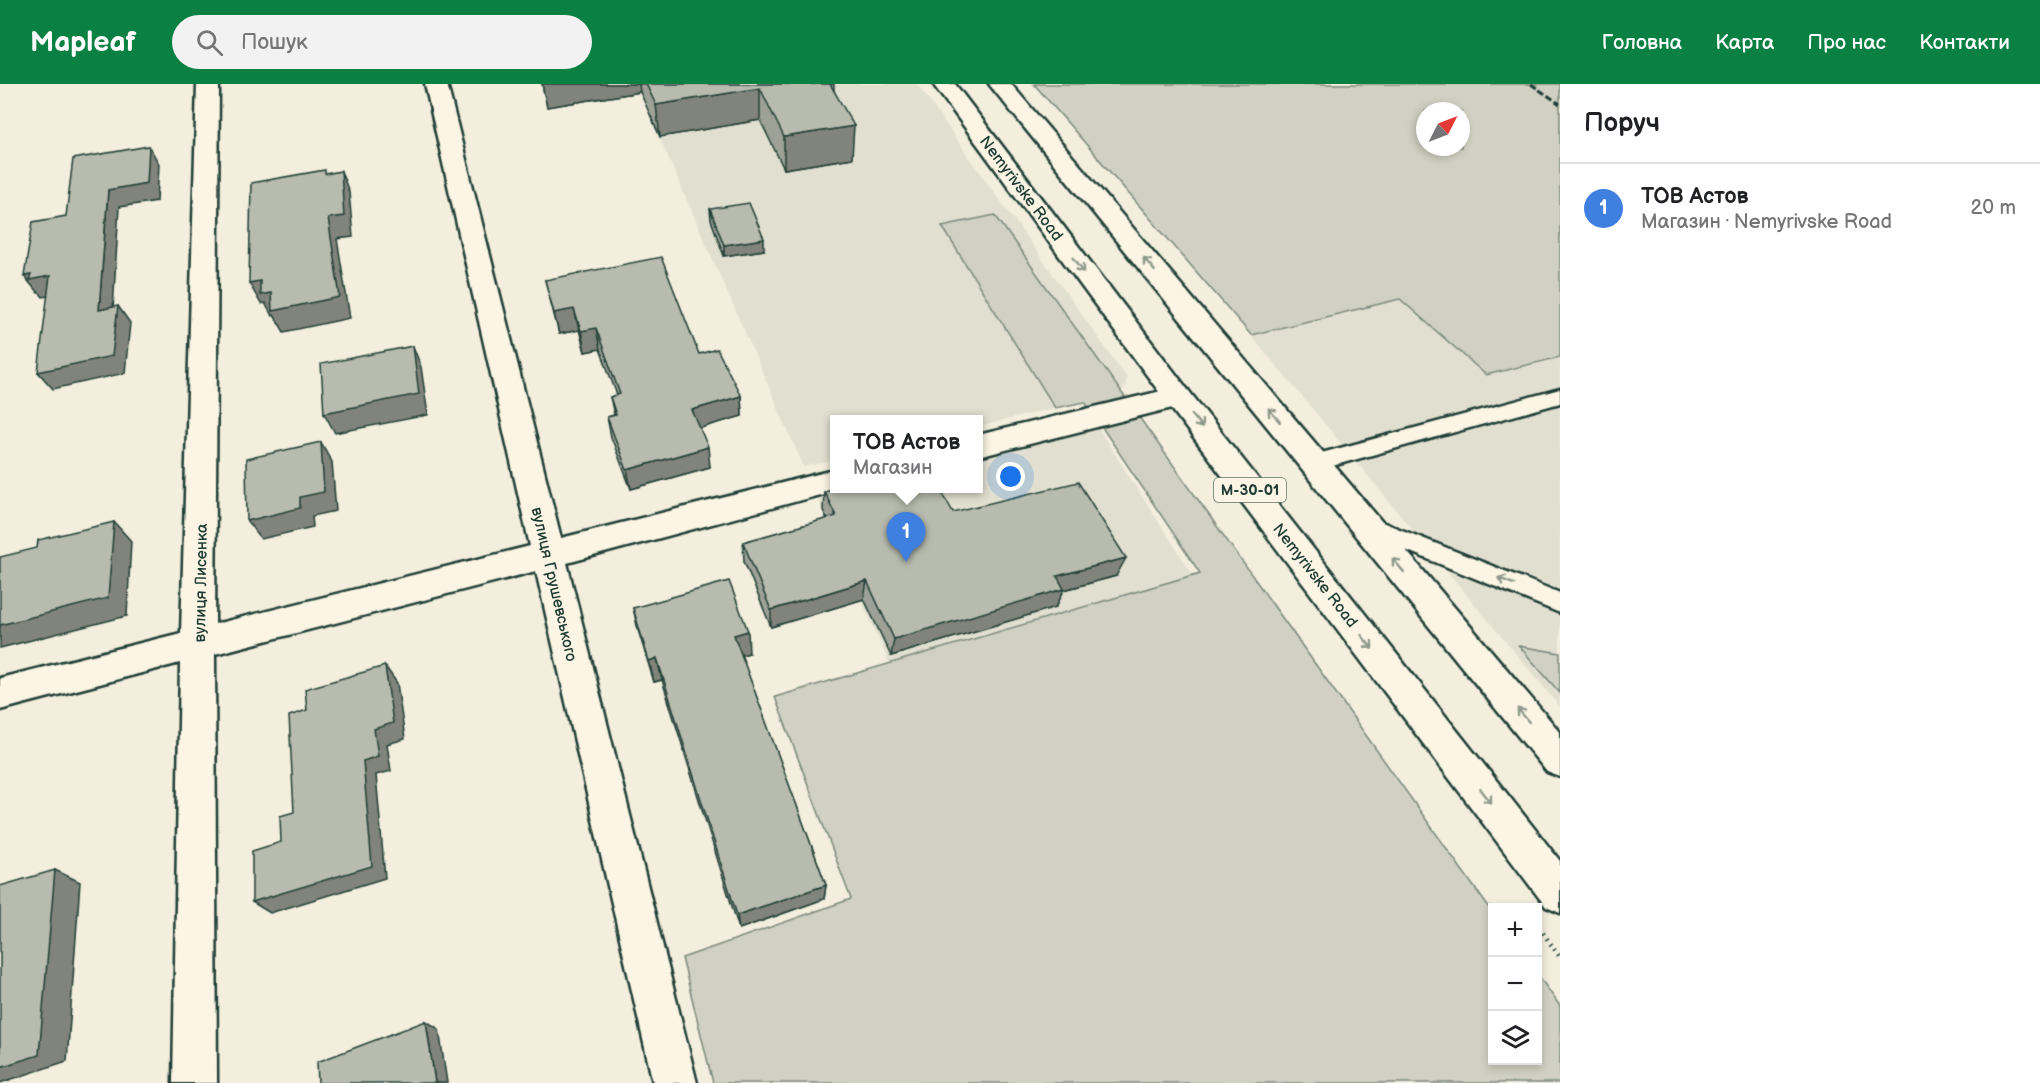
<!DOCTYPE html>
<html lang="uk">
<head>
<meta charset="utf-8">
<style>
  body { margin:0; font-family:"Balsamiq Sans",sans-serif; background:#f2f2f2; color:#202124 }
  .controls { position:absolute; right:18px; bottom:18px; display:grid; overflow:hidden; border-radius:0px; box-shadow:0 3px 9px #0003 }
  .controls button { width:54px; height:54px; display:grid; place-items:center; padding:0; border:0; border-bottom:2px solid #e0e0e0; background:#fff; color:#202124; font:30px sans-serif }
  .compass { position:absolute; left:1416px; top:18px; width:54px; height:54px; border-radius:50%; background:#fff; box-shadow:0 3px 9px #0003; rotate:48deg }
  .you { position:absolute; left:1011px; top:393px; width:21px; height:21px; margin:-15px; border:4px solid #fff; border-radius:50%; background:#1a73e8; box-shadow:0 0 0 9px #1a73e833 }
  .badge { display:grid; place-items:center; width:39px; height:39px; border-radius:50%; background:#0b8043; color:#fff; font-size:20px; font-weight:700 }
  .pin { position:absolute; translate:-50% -50px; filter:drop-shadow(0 2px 3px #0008) }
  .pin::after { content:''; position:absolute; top:32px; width:21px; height:18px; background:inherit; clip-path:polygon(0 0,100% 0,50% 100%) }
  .popup { position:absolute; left:830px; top:331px; width:153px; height:78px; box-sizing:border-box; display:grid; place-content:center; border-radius:0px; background:#fff; filter:drop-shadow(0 2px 4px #0005); font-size:20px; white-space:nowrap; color:#757577 }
  .popup b { font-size:22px; color:#202124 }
  .popup::after { content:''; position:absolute; left:50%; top:100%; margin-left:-12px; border:12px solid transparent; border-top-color:#fff }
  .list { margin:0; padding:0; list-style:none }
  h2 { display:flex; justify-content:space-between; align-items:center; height:78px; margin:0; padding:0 24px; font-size:26px }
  h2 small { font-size:20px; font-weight:400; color:#757577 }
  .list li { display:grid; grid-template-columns:39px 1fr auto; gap:18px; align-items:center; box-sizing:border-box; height:90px; padding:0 24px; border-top:2px solid #e0e0e0 }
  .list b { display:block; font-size:22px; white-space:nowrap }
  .list p { margin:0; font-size:20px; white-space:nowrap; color:#757577 }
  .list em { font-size:20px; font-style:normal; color:#757577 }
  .icon { flex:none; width:33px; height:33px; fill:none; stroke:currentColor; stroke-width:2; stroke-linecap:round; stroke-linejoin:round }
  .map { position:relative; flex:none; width:1560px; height:999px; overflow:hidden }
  header { display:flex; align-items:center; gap:36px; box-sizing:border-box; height:84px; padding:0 30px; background:#0b8043; color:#fff }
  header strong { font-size:28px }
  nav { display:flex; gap:33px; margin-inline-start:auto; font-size:21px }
  .search { width:420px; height:54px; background:#f2f2f2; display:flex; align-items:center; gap:15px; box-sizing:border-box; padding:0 21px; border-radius:33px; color:#757577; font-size:22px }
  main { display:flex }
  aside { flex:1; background:#fff }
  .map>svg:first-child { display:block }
  .built { fill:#e1dfd0 }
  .green { fill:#d0d1c2; stroke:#78877b; stroke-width:1.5; fill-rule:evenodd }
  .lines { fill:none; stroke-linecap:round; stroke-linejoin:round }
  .service-casing { stroke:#1f3d34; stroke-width:5 }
  .minor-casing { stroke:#1f3d34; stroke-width:5 }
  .primary-casing { stroke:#1f3d34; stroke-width:5 }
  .path { stroke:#1f3d34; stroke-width:4.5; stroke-dasharray:1.5 5; stroke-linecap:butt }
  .service { fill:#fcf5e5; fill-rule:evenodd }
  .minor { fill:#fcf5e5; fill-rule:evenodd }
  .primary { fill:#fcf5e5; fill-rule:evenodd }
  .rail { stroke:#1f3d34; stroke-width:3; stroke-dasharray:7 3; stroke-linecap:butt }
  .wall { fill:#9ea296; stroke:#1f3d34; stroke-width:1.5 }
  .shaded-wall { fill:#81847a; stroke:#1f3d34; stroke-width:1.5 }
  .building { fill:#b8bcae; stroke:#1f3d34; stroke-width:1.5 }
  .oneway { stroke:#8e998c }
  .labels { text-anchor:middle; stroke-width:4.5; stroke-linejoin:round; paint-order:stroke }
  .shield { fill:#fcf5e5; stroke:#617469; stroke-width:1.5 }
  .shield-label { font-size:15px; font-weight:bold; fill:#1f3d34 }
  .street-label { font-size:16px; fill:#1f3d34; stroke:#fcf5e5 }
</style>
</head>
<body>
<header>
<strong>Mapleaf</strong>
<div class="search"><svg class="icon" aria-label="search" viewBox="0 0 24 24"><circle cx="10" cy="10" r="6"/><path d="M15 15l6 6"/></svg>Пошук</div>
<nav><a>Головна</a><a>Карта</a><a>Про нас</a><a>Контакти</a></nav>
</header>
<main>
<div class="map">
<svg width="1560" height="999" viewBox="0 0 1560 999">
  <rect width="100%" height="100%" fill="#f3eede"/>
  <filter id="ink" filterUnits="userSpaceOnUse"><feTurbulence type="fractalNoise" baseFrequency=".0167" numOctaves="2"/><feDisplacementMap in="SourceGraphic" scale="12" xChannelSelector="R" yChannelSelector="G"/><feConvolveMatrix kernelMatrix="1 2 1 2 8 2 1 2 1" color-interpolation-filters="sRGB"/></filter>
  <g filter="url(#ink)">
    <g class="built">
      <path d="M636,0H917L1127,294L1124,306L978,343V336H834V376L804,383Z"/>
      <path d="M1400,215L1486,291L1560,273V623L1251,251Z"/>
      <path d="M1097,343L1193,491L890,581L818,416L862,405L978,404V374Z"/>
    </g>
    <g class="green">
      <path d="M1034,0H1560V273L1486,291L1400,215L1251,251ZM1425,27H1461V63H1425Z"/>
      <path d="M995,131L1492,828V976H1538V891L1560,922V999H713L682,874L851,815L775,613L1200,489L1085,318L1055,324L942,142Z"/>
      <path d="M1519,562L1560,569V609Z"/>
    </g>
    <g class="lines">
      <g class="service-casing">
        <g id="service">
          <path d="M1560,305V319L1314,387L1307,385L1304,379L1307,373L1314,371Z"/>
          <path d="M1367,432L1560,509V529L1359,447L1356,441L1359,435Z"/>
        </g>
      </g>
      <g class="minor-casing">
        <g id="minor">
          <path d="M197,0H219L215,540L530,462L425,0H447L561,454L834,386V404H846L567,479L697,999H653L536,487L215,570L217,999H173L180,579L0,626V594L181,549Z"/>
          <path d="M1178,303L1188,306L1192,313L1188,320L978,373V351Z"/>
        </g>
      </g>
      <g class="primary-casing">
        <g id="primary">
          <path d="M933,0H955L1188,306L1560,777V829L1546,823L1168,320Z"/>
          <path d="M989,0H1011L1560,648V693L1547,688Z"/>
        </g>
      </g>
      <path class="path" d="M1543,849L1560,873"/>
      <use href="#service" class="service"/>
      <use href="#minor" class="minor"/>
      <use href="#primary" class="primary"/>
      <path class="rail" d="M1531,0L1560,20"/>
    </g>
    <g class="wall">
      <path d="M542,0H834V6L852,74L784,85L760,36L660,53L640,8L547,23Z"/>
      <path d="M710,125L764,166L724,172L711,136Z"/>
      <path d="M545,196L699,270L741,312L742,332L700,344L710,383L631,405L611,353L607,333L614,331L610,313L617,311L600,265L585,268L579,246L559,250Z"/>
      <path d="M824,407L953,428L1116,492L1064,506L1056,523L891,572L864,515L771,543L744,477L743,458L827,435L823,426Z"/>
      <path d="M633,524L749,569L741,571L826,801L824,815L739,845L662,596L654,598L638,546Z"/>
    </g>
    <g class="shaded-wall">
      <path d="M542,0H639L640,8L547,23Z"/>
      <path d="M760,4V36L660,53L656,21Z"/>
      <path d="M854,42L852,74L784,85V53Z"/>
      <path d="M149,62L159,80L157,117L119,123L112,243L99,226L108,106Z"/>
      <path d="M341,87L349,108L353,153L337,155L350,234L284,248L274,231L272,232L265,219L261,220L249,199L328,134Z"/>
      <path d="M764,155V166L724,172V161Z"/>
      <path d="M31,191L50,192L63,209L43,213L40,209H38L24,192Z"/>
      <path d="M118,222L130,239L125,289L53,305L38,288Z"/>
      <path d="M574,225L579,246L559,250L554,229Z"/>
      <path d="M596,244L600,265L585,268L581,247Z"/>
      <path d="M413,262L421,283L428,331L335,349L324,329Z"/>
      <path d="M741,312L742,332L694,346L692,326Z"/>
      <path d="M321,358L332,378L336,427L312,432L313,443L261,455L247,437L300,413Z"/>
      <path d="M708,363L710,383L631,405L627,386Z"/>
      <path d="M114,438L131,457L127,532L0,564V541Z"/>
      <path d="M1126,474L1116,492L1064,506L1056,523L891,572L894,555L1057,492Z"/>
      <path d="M867,497L864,515L771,543V526Z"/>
      <path d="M748,547L749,569L735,573L734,551Z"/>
      <path d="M657,574L662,596L654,598L649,577Z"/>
      <path d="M385,582L397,599L405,655L387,660L391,687L376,691L385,794L270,829L252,818L363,677L374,645Z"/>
      <path d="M55,786L80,798L67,977L0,999V983Z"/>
      <path d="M826,801L824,815L739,845L737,831Z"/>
      <path d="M426,937L439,945L447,999H435Z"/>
    </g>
    <g class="building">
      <path d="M646,0H830L854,42L784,53L760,4L656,21Z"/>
      <path d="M149,62L147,99L108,106L99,226L118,222L112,272L38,288L50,192L29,196L31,191L24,192L33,138L66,132L73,75Z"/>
      <path d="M325,86V90L341,87L344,132L328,134L340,213L272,227L271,209L260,211V197L249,199L251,99Z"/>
      <path d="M749,119L764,155L724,161L710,125Z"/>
      <path d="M661,173L699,270L717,265L741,312L692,326L708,363L627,386L607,333L616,331L610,313L620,310L596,244L581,247L574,225L554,229L545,196Z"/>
      <path d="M413,262L419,310L324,329L321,280Z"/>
      <path d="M321,358L324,408L300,413V424L247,437L246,375Z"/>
      <path d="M1078,398L1126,474L1057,492L1064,505L894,555L867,497L771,526L743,458L836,432L824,407L834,404L940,405L953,428Z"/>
      <path d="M114,438L108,514L0,541V473L37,464L38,456Z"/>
      <path d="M729,497L748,547L734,551L826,801L737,831L657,574L649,577L633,524Z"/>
      <path d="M385,582L393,639L374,645L378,672L363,677L372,782L252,818V767L281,758L280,732L294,728L289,632L307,626L305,605Z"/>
      <path d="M55,786L39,971L0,983V802Z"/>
      <path d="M426,937L435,999H318L317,978Z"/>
    </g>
    <defs><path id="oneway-shaft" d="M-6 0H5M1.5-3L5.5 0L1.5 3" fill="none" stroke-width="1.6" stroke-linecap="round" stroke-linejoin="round" transform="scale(1.5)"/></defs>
    <g class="oneway">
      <use href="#oneway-shaft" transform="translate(1149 180) rotate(-130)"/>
      <use href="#oneway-shaft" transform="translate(1079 181) rotate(53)"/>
      <use href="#oneway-shaft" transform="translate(1274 331) rotate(-130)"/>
      <use href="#oneway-shaft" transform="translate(1197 337) rotate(52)"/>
      <use href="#oneway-shaft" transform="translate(1398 481) rotate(-130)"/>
      <use href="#oneway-shaft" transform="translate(1506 497) rotate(-158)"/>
      <use href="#oneway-shaft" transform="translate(1367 558) rotate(52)"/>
      <use href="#oneway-shaft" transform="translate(1523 631) rotate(-130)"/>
      <use href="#oneway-shaft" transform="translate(1486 712) rotate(52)"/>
    </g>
  </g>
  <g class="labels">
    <rect class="shield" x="1214" y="394" width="72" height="24" rx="4.5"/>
    <g class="shield-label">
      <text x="1250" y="411">М-30-01</text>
    </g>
    <g class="street-label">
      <text transform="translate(1022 104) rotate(53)" y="6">Nemyrivske Road</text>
      <text transform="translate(1316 491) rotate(52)" y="6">Nemyrivske Road</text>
      <text transform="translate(200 499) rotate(-89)" y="6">вулиця Лисенка</text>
      <text transform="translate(555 500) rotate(77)" y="6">вулиця Грушевського</text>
    </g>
  </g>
</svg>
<div class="controls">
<button>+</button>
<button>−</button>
<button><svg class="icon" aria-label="layers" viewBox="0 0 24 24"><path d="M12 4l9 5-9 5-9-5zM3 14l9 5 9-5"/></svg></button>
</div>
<svg class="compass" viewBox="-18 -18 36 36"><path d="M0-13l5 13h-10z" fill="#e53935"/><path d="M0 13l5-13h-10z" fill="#757577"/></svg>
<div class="you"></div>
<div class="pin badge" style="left:906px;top:478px;background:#3f7fe0">1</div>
<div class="popup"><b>ТОВ Астов</b>Магазин</div>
</div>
<aside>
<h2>Поруч<small></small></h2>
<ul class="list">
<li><span class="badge" style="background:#3f7fe0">1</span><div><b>ТОВ Астов</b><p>Магазин · Nemyrivske Road</p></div><em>20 m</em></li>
</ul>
</aside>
</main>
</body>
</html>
